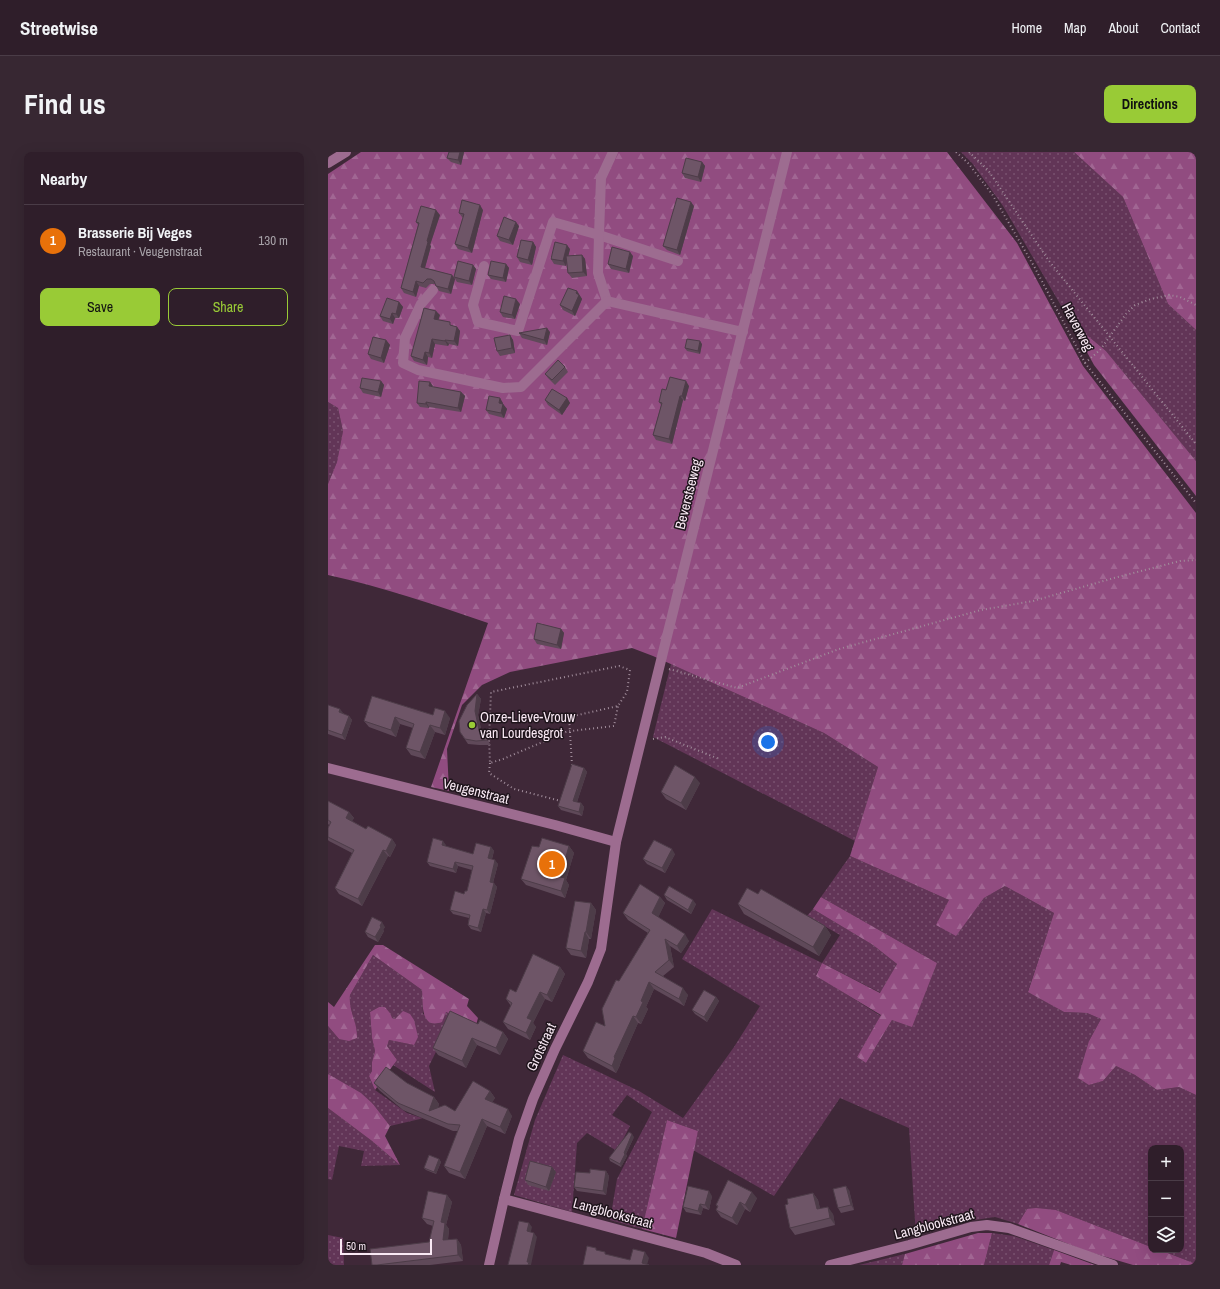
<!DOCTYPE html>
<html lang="en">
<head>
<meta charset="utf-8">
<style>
  body { margin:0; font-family:"Archivo Narrow",sans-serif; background:#372732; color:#f1f3f6 }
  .controls { position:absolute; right:12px; bottom:12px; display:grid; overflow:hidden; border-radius:8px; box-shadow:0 4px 16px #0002 }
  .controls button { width:36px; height:36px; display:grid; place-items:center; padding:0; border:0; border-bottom:1px solid #4a3c47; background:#2f1e2a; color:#f1f3f6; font:20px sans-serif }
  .scale { position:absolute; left:12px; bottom:10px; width:92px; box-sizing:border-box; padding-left:4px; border:2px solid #f9e9f4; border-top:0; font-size:11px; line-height:14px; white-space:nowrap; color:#f9e9f4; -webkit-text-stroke:3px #1f151c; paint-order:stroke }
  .you { position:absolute; left:440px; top:590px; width:14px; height:14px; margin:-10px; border:3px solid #fff; border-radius:50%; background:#1a73e8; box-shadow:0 0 0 6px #1a73e833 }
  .badge { display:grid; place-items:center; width:26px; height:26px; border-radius:50%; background:#99cb36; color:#fff; font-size:13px; font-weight:700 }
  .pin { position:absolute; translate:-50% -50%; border:2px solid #fff; box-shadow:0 1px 4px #0006 }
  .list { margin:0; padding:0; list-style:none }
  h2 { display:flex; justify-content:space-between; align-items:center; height:52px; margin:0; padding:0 16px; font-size:17px }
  h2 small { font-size:13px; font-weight:400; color:#a7a2a8 }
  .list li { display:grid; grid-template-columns:26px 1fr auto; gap:12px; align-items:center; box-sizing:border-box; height:72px; padding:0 16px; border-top:1px solid #4a3c47 }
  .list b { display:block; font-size:15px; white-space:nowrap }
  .list p { margin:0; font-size:13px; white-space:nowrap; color:#a7a2a8 }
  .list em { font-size:13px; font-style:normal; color:#a7a2a8 }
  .actions { display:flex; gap:8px; padding:12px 16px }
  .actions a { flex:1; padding:9px 0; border:1px solid #99cb36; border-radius:8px; text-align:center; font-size:14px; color:#99cb36 }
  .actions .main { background:#99cb36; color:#111 }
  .icon { flex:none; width:22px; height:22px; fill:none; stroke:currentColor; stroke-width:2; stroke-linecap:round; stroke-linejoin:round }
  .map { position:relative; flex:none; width:868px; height:1113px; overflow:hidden; border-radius:8px }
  header { display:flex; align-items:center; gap:24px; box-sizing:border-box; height:56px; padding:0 20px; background:#2f1e2a; border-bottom:1px solid #4a3c47 }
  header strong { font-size:19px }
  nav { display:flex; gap:22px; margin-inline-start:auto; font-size:14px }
  .intro { display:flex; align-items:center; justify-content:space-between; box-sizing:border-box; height:96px; padding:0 24px }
  h1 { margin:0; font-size:28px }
  .button { padding:10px 18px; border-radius:8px; background:#99cb36; color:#111; font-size:14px; font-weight:700 }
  main { display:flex; gap:24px; padding:0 24px }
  aside { flex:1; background:#2f1e2a; border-radius:8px; box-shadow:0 4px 16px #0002 }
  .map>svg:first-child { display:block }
  .grass { fill:url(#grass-dots) }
  .forest { fill:url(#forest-firs) }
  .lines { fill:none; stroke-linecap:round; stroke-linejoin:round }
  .path { stroke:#a18d9b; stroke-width:2; stroke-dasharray:1 3; stroke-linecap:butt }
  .minor { stroke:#9d6c90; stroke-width:10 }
  .wall { fill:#5f4959 }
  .shaded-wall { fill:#4d3c48 }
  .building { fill:#6e5567; stroke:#4d3c48 }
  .poi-dot { fill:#99cb36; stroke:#1f151c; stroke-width:1.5 }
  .labels { text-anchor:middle; stroke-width:3; stroke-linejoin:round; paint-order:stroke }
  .street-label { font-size:14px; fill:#f9e9f4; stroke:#1f151c }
  .poi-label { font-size:14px; fill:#f9e9f4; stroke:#1f151c; text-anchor:start }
</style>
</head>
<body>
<header>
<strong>Streetwise</strong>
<nav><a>Home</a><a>Map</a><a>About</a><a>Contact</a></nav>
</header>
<div class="intro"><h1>Find us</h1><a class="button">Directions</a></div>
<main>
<aside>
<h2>Nearby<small></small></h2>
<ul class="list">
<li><span class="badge" style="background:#e8710a">1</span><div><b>Brasserie Bij Veges</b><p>Restaurant · Veugenstraat</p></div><em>130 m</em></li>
</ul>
<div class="actions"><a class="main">Save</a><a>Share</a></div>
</aside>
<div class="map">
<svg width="868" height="1113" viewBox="0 0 868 1113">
  <defs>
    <pattern id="grass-dots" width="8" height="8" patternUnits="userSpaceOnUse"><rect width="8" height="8" fill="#623557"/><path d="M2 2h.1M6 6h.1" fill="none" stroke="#795270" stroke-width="1.8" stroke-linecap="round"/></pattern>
    <pattern id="forest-firs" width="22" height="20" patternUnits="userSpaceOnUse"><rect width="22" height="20" fill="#914c80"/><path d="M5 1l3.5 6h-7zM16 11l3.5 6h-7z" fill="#a16693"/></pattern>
  </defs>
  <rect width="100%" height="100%" fill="#3f2838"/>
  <g class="grass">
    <path d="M633,0H746L795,45L840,152L868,178V309L778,199L742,169L675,54L644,11Z"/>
    <path d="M0,250L10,256L15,279L9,310L0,332Z"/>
    <path d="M343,512L496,581L550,615L527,689L325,585Z"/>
    <path d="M522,704L621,748L628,783L656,746L677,734L726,761L700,839L736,860L759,861L773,867L761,889V933L775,929L788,914L807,923L829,938L851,935L868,943V1112L832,1098H853V996H823V1095L728,1058L699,1057L690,1072L667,1065L613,1073L588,1084L581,976L512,946L446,1044L365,998L370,979L339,968L314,1077L282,1068L289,1027L324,960L299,943L284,963L302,974L289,999L259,981L249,991L244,1060L186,1043L207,968L235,903L311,939L355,966L406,895L432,854L354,807L384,757L494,811L512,783L479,764L485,757L545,793L569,812L553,841L494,811L488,823L553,864L529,905L538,911L564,868L609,811L493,745Z"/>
    <path d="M45,803L94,838L95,862L118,860L126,863L101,914L107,940L65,913L69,908L59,894L61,888L86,893L67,867L63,866L62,861L57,855H51L42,860L44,886L47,899L44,910V919L41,924L47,938L79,961L94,966L92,967L62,974L45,952L0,922V874L11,887L29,880L21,848L22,843Z"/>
    <path d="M0,956L44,989L72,1013L33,1014L36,999L11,994L4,1028L0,1027Z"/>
    <path d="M664,1081L686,1084L726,1098L721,1113H656Z"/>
    <path d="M0,1083L15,1086L16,1113H0Z"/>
    <path d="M577,1102L574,1113H531Z"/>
  </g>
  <g class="forest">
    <path d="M33,0H619L622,4L689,91L755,214L868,361V943L851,935L829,938L807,923L788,914L775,929L761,933L750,926L761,889L773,867L759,861L736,860L700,840L726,761L677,734L656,746L628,784L608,773L621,748L522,704L550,615L496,581L325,504L304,496L182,520L154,533L134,553L119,597L121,639L103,635L160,471C107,453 55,435 0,423V332L9,310L15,279L10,256L0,250V22Z"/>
    <path d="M746,0H868V178L840,152L795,45Z"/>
    <path d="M742,169L778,199L868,309V344L766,213Z"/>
    <path d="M493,745L609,811L584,875L564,868L538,911L529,905L553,863L488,824L494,811L552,841L569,812L545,793L485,757Z"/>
    <path d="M47,793H55L141,847L139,854L150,866L148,873L118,860L114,870C92,878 95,851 94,838L45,803L22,843C20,858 30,871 29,886L21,889L11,887L0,874V850L6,855Z"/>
    <path d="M51,855H57L62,861L64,866L67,867L75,859L82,862L86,868L90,885L86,893L61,888L59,894L69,908L47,938L41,924L44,919V910L47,899L44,886L42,860Z"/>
    <path d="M0,922L33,941L45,952L62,974L57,984L72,1013L44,989L0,956Z"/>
    <path d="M339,968L370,979L348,1086L314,1077Z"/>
    <path d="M708,1056L728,1058L823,1095V1098H832L868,1112V1113H805L758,1099L690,1072L699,1057Z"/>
    <path d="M650,1081H664L656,1113H574L577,1102Z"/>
    <path d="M726,1098L767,1113H743L733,1110L732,1113H721Z"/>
  </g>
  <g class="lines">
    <g class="path">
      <path d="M628,0L640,11L664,42L707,116L757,211L868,351"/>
      <path d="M641,0L660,18L721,109L868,292"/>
      <path d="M757,211L772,198L798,162L807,153L823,147L841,143L852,145L868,153"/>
      <path d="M341,517L409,536L511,497L653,458L705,449L786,426L852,409L868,408"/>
      <path d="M325,587L337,585L391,607"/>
      <path d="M162,611L161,621L186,637L233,649"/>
      <path d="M244,613L241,565L290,554L299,540L302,518L291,514L163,540L161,586L162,611L175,607L238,580L243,579L286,574L290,554"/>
    </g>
    <g class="minor">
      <path d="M285,0L273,26L271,83L350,109"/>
      <path d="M0,11L18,0"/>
      <path d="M156,114L145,153L150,170L190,179L225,70L271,83L270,121L279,149L415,180"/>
      <path d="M105,138L93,152L77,186L75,211L90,218L175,236L193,235L279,149"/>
      <path d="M0,616L227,673L288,690"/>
      <path d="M176,1047L378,1101L408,1113"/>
      <path d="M161,1113L176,1047L191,987L205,947L227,897L260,830L273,797L288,690L459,0"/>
      <path d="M502,1113L581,1093L643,1075L659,1073L681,1076L785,1113"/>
    </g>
  </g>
  <g class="wall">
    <path d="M121,0H136L133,13L123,10L119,6Z"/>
    <path d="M374,10L377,14L373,30L357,26L354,21Z"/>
    <path d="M366,54L352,103L339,98L335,94Z"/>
    <path d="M155,58L144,101L130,97L127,92L135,66L134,65L131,61Z"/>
    <path d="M112,63L102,93L103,94L97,116L124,123L127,127L123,142L111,139L107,132H102L98,136L91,134L88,145L76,141L73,136L90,73L88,70Z"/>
    <path d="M191,74L185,93L172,89L169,84Z"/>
    <path d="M205,90L208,95L204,113L192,110L189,105Z"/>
    <path d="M242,97L240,104L254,103L257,107L259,124L244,126L240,121L239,110L238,114L226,112L223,107Z"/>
    <path d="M305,104L301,121L283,117L280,112Z"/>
    <path d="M178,112L181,116L178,130L163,127L160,123Z"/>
    <path d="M145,113L148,117L144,133L129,130L126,125Z"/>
    <path d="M249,139L254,147L247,164L235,158L232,153Z"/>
    <path d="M71,150L75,155L71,166H67L65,172L55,169L52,164Z"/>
    <path d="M192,152L187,167L175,165L172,160Z"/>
    <path d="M112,163L110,168L125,174L129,175L132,179L130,194L121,192L120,194L107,192L104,206L100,205L99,213L86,209L83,204Z"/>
    <path d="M222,180L219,193L194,186L191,181Z"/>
    <path d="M182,183L185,188L187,201L172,204L169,199Z"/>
    <path d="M58,188L62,193L56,211L43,207L40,202Z"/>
    <path d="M374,192L372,202L359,199L357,196Z"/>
    <path d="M237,215L240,220L227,233L220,226L217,222Z"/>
    <path d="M53,229L56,233L53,245L35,241L32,236Z"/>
    <path d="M361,234L357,249L355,248L344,292L328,288L325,283L333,253L331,250L338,238Z"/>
    <path d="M105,235L133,240L137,244L133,260L101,255V256L92,255L89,251Z"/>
    <path d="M239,246L242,251L234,263L220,253L217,248Z"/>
    <path d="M175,251V252L179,257L176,266L161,262L158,258Z"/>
    <path d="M233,477L236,481L233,497L209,492L206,487Z"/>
    <path d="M149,542L153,547L150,563L154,581L163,593H151L140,592L132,580Z"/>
    <path d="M44,544L105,563L122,566L117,583L107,580L97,607L83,603L78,596L85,576L72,572L68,585L41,575L36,569Z"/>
    <path d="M0,553L16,562L21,564L24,568L17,588L0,582Z"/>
    <path d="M256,616L259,620L249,650L253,651L256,655L254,664L233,658L230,654Z"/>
    <path d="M372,631L358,658L338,647L333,640Z"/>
    <path d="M0,649L21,660L26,666L24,669L38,677L64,687L68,693L62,705L60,704L34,754L11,742L7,736L24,701L1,689L0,688V676L1,673L0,672Z"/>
    <path d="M118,693L117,694L145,702L163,695L166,699L164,707L170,712L165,731L169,735L162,762L158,761L153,780L143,777L140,773L141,766L125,762L122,758L136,742L139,739L144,718L130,714L128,721L102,714L99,710Z"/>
    <path d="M241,694L246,701L238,728L241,733L237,746L198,733L193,727L211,695Z"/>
    <path d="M347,702L337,721L319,712L315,707Z"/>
    <path d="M430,742L497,774L503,783L491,804L416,762L410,752Z"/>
    <path d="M336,743L368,752L363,762L339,748Z"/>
    <path d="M332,745L337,751L330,765L361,789L353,801L342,794L346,815L335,824L360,843L356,854L326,837L318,855L320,857L313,872L310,871L292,912V913L288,921L260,906L255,899L277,874L291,829L320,781L300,768L295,761Z"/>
    <path d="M263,751L268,758L263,787H261L258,806L243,803L238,796Z"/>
    <path d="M57,775L55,778L56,779L50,790L40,785L37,780Z"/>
    <path d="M232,815L237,822L224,850L217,847L205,871L208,875L202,888L180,877L175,870L183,854L178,847L188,840Z"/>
    <path d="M388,845L391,849L379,870L367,862L364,858Z"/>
    <path d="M150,872L175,880L180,887L172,903L149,893L138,916L110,903L105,896Z"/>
    <path d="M46,931H79L106,945L111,952L110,956L127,959L162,939L167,946L164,950L184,964L177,982L159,974L137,1027L121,1021L116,1014L130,979H125L75,958L51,938Z"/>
    <path d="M306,985L298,1002L299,1004L293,1015L282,1009L281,1006Z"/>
    <path d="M111,1007L113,1010L108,1022L98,1018L96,1016Z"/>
    <path d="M224,1015L228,1020L221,1039L200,1033L197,1028Z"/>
    <path d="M278,1019L281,1024L278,1043L249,1039L246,1035L262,1021Z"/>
    <path d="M521,1038L526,1058L513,1061L510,1056Z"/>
    <path d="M485,1041L490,1048L492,1057L505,1062L507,1073L467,1083L462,1076L460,1052Z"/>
    <path d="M119,1043L124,1050L118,1073L121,1077L120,1088L129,1087L133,1093L135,1109L102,1113H44L101,1090L105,1074L99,1072L94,1066Z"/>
    <path d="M384,1044L381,1058L375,1056L373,1063L358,1060L355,1055Z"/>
    <path d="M429,1046L422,1060L417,1057L409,1073L393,1065L388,1058L390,1056L388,1053Z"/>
  </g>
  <g class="shaded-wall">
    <path d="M132,0H136L133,13L130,8Z"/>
    <path d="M374,10L377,14L373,30L370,25Z"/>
    <path d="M363,50L366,54L352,103L349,98Z"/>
    <path d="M152,53L155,58L144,101L140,96Z"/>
    <path d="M108,58L112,63L102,93L103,94L96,119L93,115L99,89Z"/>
    <path d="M188,70L191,74L185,93L181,88Z"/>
    <path d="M205,90L208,95L204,113L200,108Z"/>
    <path d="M239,93L242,97L238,114L235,109Z"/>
    <path d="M302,100L305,104L301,121L298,117Z"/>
    <path d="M254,103L257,107L259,124L255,120Z"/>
    <path d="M178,112L181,116L178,130L175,126Z"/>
    <path d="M145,113L148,117L144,133L141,129Z"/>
    <path d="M124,123L127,127L123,142L120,137Z"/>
    <path d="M88,129L91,134L88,145L85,140Z"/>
    <path d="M249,139L254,147L247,164L244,159Z"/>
    <path d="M188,147L192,152L187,167L184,163Z"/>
    <path d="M71,150L75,155L71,166L68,162Z"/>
    <path d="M108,159L112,163L109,172L106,167Z"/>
    <path d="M64,161L67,166L65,172L62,167Z"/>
    <path d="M129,175L132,179L130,194L126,189Z"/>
    <path d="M219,176L222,180L219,193L216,188Z"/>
    <path d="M182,183L185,188L187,201L184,196Z"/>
    <path d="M104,187L107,192L104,206L101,201Z"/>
    <path d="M58,188L62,193L56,211L53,206Z"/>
    <path d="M117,188L121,192L120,194L117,189Z"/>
    <path d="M372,189L374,192L372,202L370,199Z"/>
    <path d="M97,200L100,205L99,213L95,208Z"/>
    <path d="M53,229L56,233L53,245L50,240Z"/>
    <path d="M358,229L361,234L357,249L354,244Z"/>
    <path d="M102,230L105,234H101Z"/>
    <path d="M133,240L137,244L133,260L130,256Z"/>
    <path d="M352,244L355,248L344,292L341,287Z"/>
    <path d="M172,246L175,251L174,255L171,251Z"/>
    <path d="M239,246L242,251L234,263L231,258Z"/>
    <path d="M98,250L101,255V256L98,252Z"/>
    <path d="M175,252L179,257L176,266L173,261Z"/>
    <path d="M233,477L236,481L233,497L229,493Z"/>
    <path d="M149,542L153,547L150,563L154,582L151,578L147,559Z"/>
    <path d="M12,557L16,562L11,560Z"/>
    <path d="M117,559L122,566L117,583L112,576Z"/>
    <path d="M21,564L24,568L17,588L14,583Z"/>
    <path d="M67,565L72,572L68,585L63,578Z"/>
    <path d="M102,573L107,580L97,607L92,600Z"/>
    <path d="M256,616L259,620L248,653L245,649Z"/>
    <path d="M367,625L372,631L358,658L353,651Z"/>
    <path d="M253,651L256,655L254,664L251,660Z"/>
    <path d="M21,660L26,666L22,672L18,666Z"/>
    <path d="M64,687L68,693L62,705L58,699Z"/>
    <path d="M115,689L118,693L117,697L114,693Z"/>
    <path d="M241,694L246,701L238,728L241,733L237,746L233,739L232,725Z"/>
    <path d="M163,695L166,699L163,710L160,706Z"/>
    <path d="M344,697L347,702L337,721L334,716Z"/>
    <path d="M55,698L60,704L34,754L30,747Z"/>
    <path d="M167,708L170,712L164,734L162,730Z"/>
    <path d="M127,710L130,714L128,721L125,717Z"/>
    <path d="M166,731L169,735L162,762L159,758Z"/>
    <path d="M332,745L337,751L329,768L324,761Z"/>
    <path d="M365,748L368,752L363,762L360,758Z"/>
    <path d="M263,751L268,758L263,787L258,780Z"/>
    <path d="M155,757L158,761L153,780L150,776Z"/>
    <path d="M54,770L57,775L55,778L56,779L50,790L47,785Z"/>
    <path d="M497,774L503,783L491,804L485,795Z"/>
    <path d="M257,780L261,787L258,806L253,799Z"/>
    <path d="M357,782L361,789L353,801L349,794Z"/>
    <path d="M337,787L342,794L346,815L341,808Z"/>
    <path d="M232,815L237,822L224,850L219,843Z"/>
    <path d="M321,830L326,837L318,855L320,857L313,872L308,865L313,849Z"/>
    <path d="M355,836L360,843L356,854L351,847Z"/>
    <path d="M212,840L217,847L205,871L208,875L202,888L198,881L199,866Z"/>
    <path d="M388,845L391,849L379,870L376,865Z"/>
    <path d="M305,864L310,871L292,912V913L288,921L284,914L286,905Z"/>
    <path d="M175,880L180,887L172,903L168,896Z"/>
    <path d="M144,886L149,893L138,916L134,909Z"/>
    <path d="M162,939L167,946L162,954L157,947Z"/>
    <path d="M106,945L111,952L106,965L101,959Z"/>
    <path d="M180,957L184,964L177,982L172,975Z"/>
    <path d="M154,967L159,974L137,1027L132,1020Z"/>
    <path d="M304,982L306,985L298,1002L299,1004L293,1015L292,1012L296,1001Z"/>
    <path d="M111,1007L113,1010L108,1022L106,1020Z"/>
    <path d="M224,1015L228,1020L221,1039L218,1035Z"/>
    <path d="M278,1019L281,1024L278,1043L275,1039Z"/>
    <path d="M518,1034L521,1038L526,1058L523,1053Z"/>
    <path d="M381,1039L384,1044L381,1058L377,1053Z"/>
    <path d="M424,1040L429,1046L422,1060L417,1053Z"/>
    <path d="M485,1041L490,1048L494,1064L489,1057Z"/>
    <path d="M119,1043L124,1050L118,1073L121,1077L119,1095L115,1088L113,1070Z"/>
    <path d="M412,1050L417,1057L409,1073L404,1066Z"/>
    <path d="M372,1052L375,1056L373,1063L370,1059Z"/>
    <path d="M500,1055L505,1062L507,1073L502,1066Z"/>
    <path d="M201,1071L204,1075L202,1083L199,1079Z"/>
    <path d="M206,1081L209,1085L203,1113H200L199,1110Z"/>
    <path d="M129,1087L133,1093L135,1109L130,1103Z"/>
    <path d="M317,1100L321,1106L319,1113L314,1111Z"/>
  </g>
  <g class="building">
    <path d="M121,0H132L130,8L119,6Z"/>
    <path d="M358,6L374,10L370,25L354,21Z"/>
    <path d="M349,46L363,50L349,98L335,94Z"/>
    <path d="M134,48L152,53L140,96L127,92L136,62L131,61Z"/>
    <path d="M93,54L108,58L99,89L100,90L93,115L124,123L120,137L108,134L106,129L103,127H99L95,131L88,129L85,140L73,136L91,71L88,70Z"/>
    <path d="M176,65L188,70L181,88L169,84Z"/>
    <path d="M193,88L205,90L200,108L189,105Z"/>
    <path d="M227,90L239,93L235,109L223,107Z"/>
    <path d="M284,95L302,100L298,117L280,112Z"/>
    <path d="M254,103L255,120L240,121L238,104Z"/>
    <path d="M130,109L145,113L141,129L126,125Z"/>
    <path d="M163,109L178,112L175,126L160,123Z"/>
    <path d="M240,136L249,139L248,141L251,143L244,159L232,153Z"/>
    <path d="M176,144L188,147L184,163L172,160Z"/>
    <path d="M59,146L71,150L68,162L64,161L62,167L52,164Z"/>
    <path d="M96,156L108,159L106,167L122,170V173L129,175L126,189L117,188V189L104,187L101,201L97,200L95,208L83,204Z"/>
    <path d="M219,176L216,188L191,181Z"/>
    <path d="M182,183L184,196L169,199L166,186Z"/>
    <path d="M45,185L58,188L53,206L40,202Z"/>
    <path d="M359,187L372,189L370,199L357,196Z"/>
    <path d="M230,208L237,215L224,228L217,222Z"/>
    <path d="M342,225L358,229L354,244H352L341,287L325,283L334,251L331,250L334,237L338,238Z"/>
    <path d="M34,226L53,229L50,240L32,236Z"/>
    <path d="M91,229L102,230L101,234L133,240L130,256L98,250V252L89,251Z"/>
    <path d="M224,237L239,246L231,258L217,248Z"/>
    <path d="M161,244L172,246L171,251L175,252L173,261L158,258Z"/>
    <path d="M209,471L233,477L229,493L206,487Z"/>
    <path d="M149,542L147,559L151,578L160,588L148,589L137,587L132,580L131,569L139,553Z"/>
    <path d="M44,544L105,563L107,556L117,559L112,576L102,573L92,600L78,596L86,572L67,565L63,578L36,569Z"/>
    <path d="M0,553L12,557L11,560L21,564L14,583L0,578Z"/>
    <path d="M244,612L256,616L245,649L253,651L251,660L230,654Z"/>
    <path d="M347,613L367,625L353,651L333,640Z"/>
    <path d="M0,649L21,660L18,666L38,677L40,674L64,687L58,699L55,698L30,747L7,736L26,698L0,685V676L3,670L0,668Z"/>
    <path d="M105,686L115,689L114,693L145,702L148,691L163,695L160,706L167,708L162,730L166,731L159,758L155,757L150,776L140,773L142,763L122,758L127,739L136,742L137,739H139L145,714L127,710L125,717L99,710Z"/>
    <path d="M214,686L241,694L232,725L237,726L233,739L193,727L204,694L211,695Z"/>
    <path d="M326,688L344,697L334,716L315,707Z"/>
    <path d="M312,732L332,745L324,761L357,782L349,794L337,787L341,808L327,820L355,836L351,847L321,830L313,849L315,850L308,865L305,864L286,905L287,906L284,914L255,899L268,870L277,874L274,857L288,828L291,829L322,778L295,761Z"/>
    <path d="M341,734L365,748L360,758L336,743Z"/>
    <path d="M419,736L430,742L433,737L497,774L485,795L410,752Z"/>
    <path d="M247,749L263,751L258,780H257L253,799L238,796Z"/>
    <path d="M44,765L54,770L52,774L53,775L47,785L37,780Z"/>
    <path d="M205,802L232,815L219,843L212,840L199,866L204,868L198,881L175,870L184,851L178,847L182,837L188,840Z"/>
    <path d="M376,838L388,845L376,865L364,858Z"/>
    <path d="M122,859L150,872L152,868L175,880L168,896L144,886L134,909L105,896Z"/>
    <path d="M58,915L79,931L106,945L101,959L117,953L127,959L145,929L162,939L157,947L180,957L172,975L154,967L132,1020L116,1014L132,973L120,972L70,951L46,931Z"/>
    <path d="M301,980L304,982L296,1001L297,1002L292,1012L281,1006Z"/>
    <path d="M101,1003L111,1007L106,1020L96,1016Z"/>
    <path d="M202,1009L224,1015L218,1035L197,1028Z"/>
    <path d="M262,1017L278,1019L275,1039L246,1035L248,1020L262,1021Z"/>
    <path d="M400,1028L424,1040L417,1053L412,1050L404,1066L388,1058L390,1054L388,1053Z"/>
    <path d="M360,1034L381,1039L377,1053L372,1052L370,1059L355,1055Z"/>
    <path d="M518,1034L523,1053L510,1056L505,1037Z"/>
    <path d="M100,1039L119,1043L113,1070L117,1071L115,1088L129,1087L130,1103L49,1113H44L42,1097L101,1090L106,1069L94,1066Z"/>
    <path d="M485,1041L489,1057L500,1055L502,1066L462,1076L457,1053L460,1052L459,1047Z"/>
    <path d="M191,1069L201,1071L199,1079L206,1081L199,1110H201L200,1113H180Z"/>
    <path d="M259,1094L268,1096V1098L277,1100V1102L302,1108L305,1097L317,1100L314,1111L321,1113H255Z"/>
  </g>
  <circle class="poi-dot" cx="144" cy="573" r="4"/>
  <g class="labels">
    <g class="street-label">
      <text transform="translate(750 175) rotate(62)" y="5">Haverweg</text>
      <text transform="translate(360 342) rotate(-76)" y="5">Beverstseweg</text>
      <text transform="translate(148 639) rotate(14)" y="5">Veugenstraat</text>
      <text transform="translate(213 895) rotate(-65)" y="5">Grotstraat</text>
      <text transform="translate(285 1061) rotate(15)" y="5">Langblookstraat</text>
      <text transform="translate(606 1072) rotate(-15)" y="5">Langblookstraat</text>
    </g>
    <g class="poi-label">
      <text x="152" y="570">Onze-Lieve-Vrouw<tspan x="152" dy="16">van Lourdesgrot</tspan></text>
    </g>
  </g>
</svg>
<div class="controls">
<button>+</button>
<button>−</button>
<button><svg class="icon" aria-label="layers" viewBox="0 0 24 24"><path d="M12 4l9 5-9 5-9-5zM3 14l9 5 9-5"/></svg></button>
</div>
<div class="scale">50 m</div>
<div class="you"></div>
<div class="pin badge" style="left:224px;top:712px;background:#e8710a">1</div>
</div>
</main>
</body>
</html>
